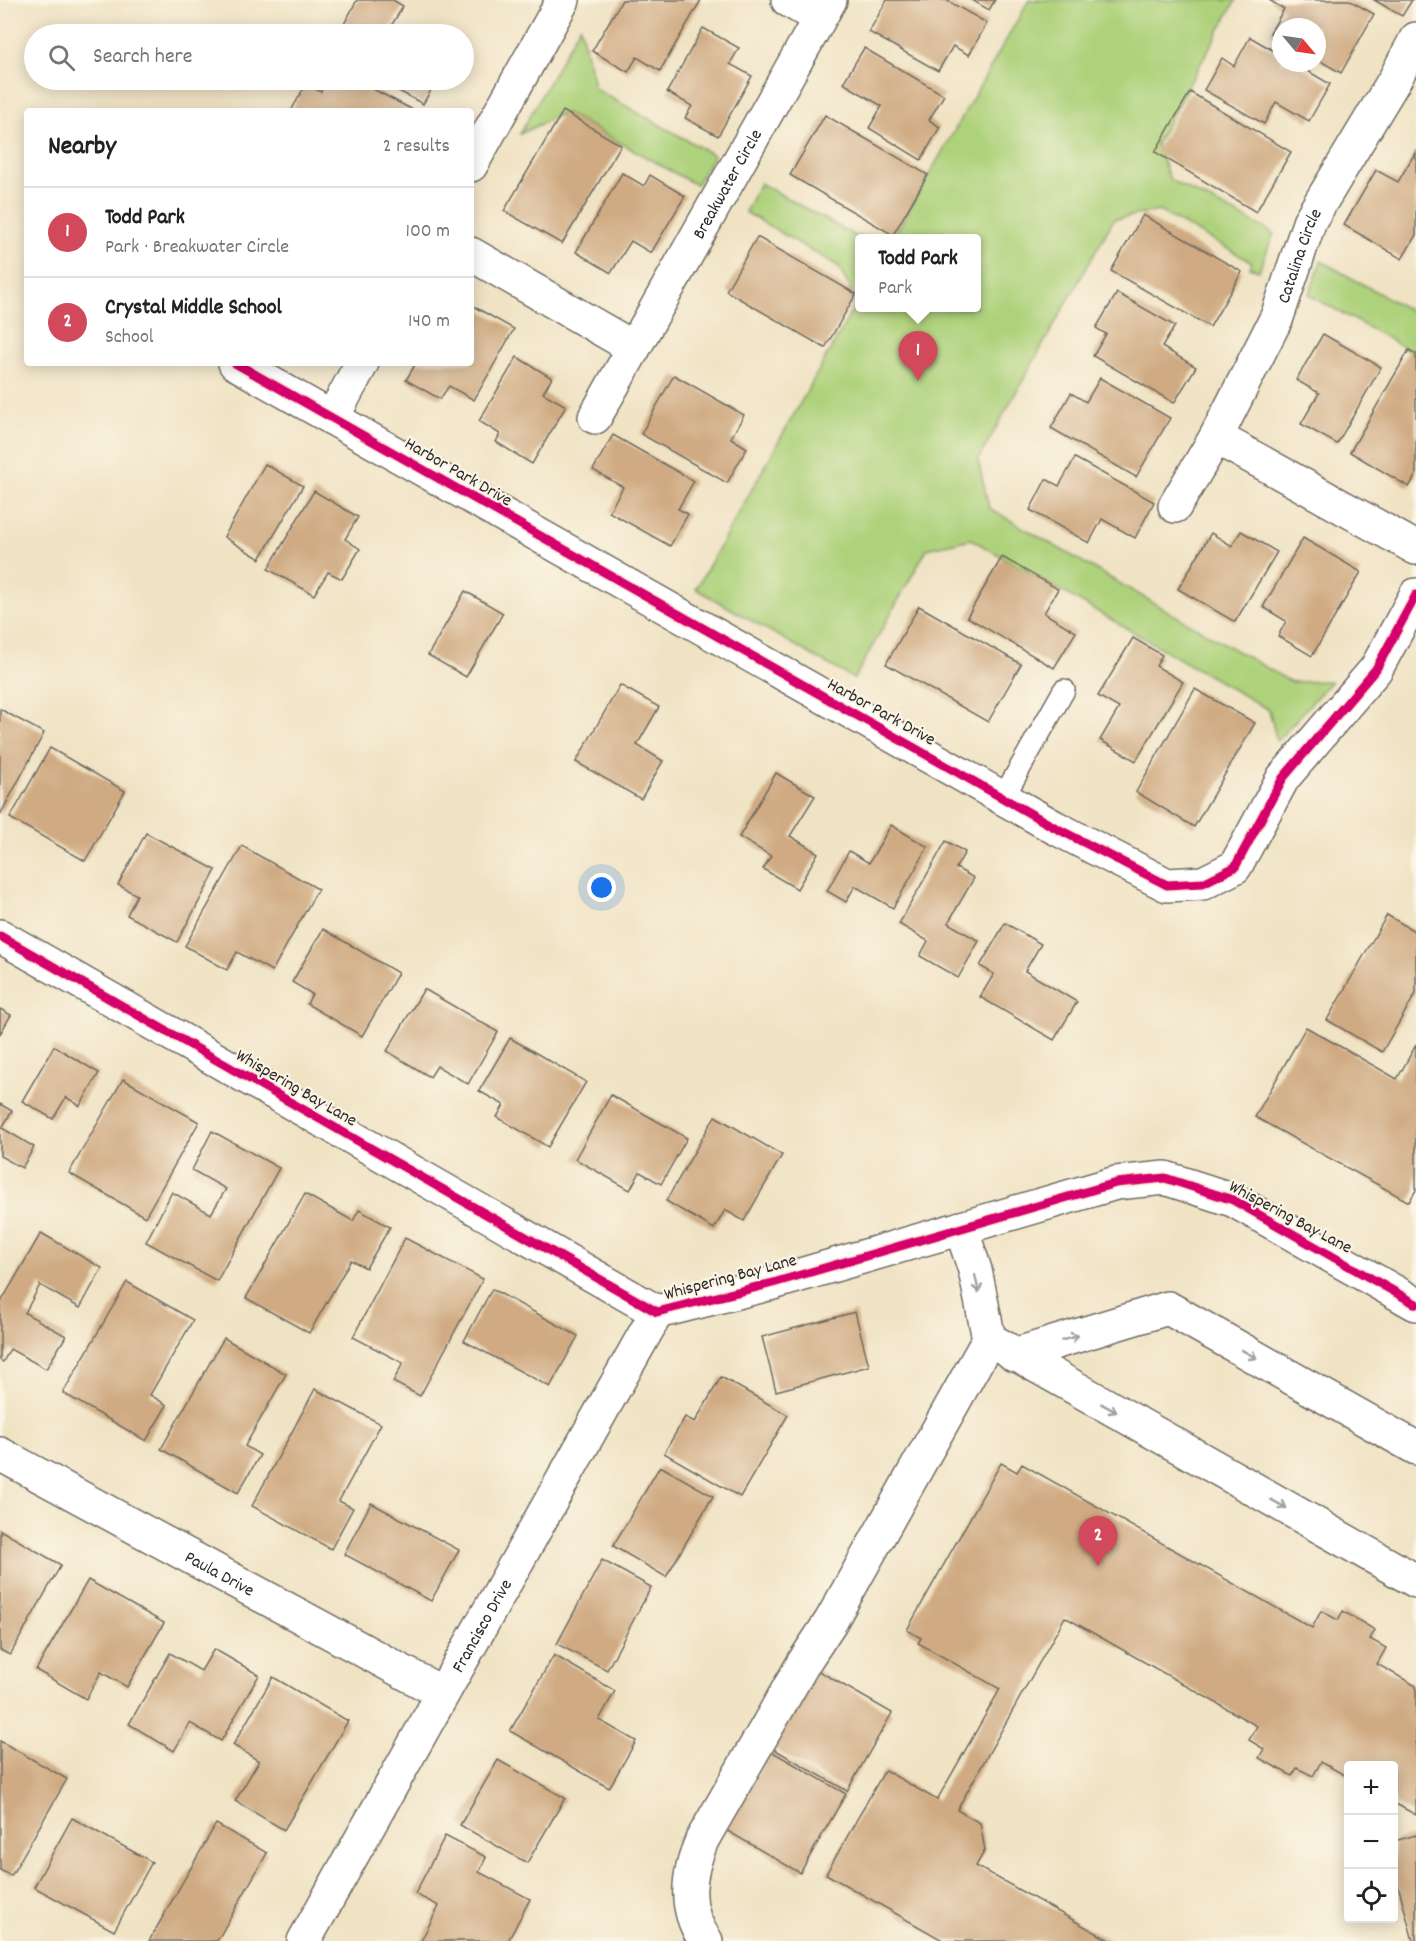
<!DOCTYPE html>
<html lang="en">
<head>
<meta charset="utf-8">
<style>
  body { margin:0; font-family:Dekko,sans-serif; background:#f2f2f2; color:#222 }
  .controls { position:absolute; right:18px; bottom:18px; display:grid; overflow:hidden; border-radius:6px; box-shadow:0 3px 15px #0003 }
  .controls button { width:54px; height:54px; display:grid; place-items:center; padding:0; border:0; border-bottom:2px solid #e0e0e0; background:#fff; color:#222; font:30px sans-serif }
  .compass { position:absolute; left:1272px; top:18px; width:54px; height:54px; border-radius:50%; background:#fff; box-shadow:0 3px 15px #0003; rotate:119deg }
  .you { position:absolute; left:602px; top:888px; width:21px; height:21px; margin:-15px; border:4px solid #fff; border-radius:50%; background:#1a73e8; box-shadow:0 0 0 9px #1a73e833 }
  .badge { display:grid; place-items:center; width:39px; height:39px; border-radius:50%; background:#d1495b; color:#fff; font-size:20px; font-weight:700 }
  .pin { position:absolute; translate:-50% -50px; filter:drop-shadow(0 2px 3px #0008) }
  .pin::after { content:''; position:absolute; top:32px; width:21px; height:18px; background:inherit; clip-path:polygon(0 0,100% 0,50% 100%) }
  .popup { position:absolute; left:855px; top:234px; width:126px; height:78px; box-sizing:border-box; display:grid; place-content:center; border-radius:6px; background:#fff; filter:drop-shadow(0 2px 4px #0005); font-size:20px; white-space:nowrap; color:#767676 }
  .popup b { font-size:22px; color:#222 }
  .popup::after { content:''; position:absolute; left:50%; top:100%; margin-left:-12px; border:12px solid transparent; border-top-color:#fff }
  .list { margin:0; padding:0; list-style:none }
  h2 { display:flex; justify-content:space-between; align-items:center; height:78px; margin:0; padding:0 24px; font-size:26px }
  h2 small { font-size:20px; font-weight:400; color:#767676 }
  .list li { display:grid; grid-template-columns:39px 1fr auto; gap:18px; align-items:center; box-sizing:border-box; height:90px; padding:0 24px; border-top:2px solid #e0e0e0 }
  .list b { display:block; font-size:22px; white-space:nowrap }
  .list p { margin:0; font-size:20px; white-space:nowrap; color:#767676 }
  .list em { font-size:20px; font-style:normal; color:#767676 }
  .icon { flex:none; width:33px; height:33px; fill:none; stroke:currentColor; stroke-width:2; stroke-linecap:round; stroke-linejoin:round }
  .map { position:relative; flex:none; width:1416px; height:1941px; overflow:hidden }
  .search { position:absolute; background:#fff; box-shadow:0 3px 15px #0003; left:24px; top:24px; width:450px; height:66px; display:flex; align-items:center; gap:15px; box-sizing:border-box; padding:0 21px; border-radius:33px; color:#767676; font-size:22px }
  .panel { position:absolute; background:#fff; box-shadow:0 3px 15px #0003; left:24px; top:108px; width:450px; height:258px; border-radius:6px }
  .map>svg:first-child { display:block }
  .green { fill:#aed27c; stroke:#6c7e54; stroke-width:1.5 }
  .building { fill:#cfaa82 }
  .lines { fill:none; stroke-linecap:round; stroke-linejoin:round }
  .lane-casing { stroke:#706b61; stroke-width:24 }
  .street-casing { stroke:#706b61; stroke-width:36 }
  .lane { stroke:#fff; stroke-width:21 }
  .street { stroke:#fff; stroke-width:33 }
  .cycleway-casing { stroke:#fcf5e5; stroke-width:13 }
  .cycleway { stroke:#d6006c; stroke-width:9 }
  .oneway { stroke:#a0a0a0 }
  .labels { text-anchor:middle; stroke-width:4.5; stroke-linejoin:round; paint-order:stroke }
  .street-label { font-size:18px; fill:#2b2b2b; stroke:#fcf5e5 }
</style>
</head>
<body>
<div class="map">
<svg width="1416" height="1941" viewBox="0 0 1416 1941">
  <rect width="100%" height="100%" fill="#fcf5e5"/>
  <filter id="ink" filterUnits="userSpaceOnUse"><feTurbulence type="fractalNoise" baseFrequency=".0167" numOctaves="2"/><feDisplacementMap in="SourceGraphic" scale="12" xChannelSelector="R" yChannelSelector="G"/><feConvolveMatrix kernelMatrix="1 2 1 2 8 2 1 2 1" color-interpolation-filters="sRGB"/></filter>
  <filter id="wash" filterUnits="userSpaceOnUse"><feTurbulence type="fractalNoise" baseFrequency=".008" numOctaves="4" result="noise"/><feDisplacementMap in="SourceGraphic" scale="24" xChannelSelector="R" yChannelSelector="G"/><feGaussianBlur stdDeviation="1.35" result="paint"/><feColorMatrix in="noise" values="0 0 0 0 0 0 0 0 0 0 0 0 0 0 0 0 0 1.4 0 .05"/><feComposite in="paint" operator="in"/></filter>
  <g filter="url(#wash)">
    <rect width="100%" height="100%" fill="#f0e3c4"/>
    <g class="green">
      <path d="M1029,0H1236L1156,144L1170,180L1274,233L1259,271L1250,267L1252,262L1159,211L1114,219L978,460L989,508L1291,682L1331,681L1277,741L1269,710L971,539L927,549L854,679L696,589L857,302L838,266L745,212L760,183L855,236L871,238H860V308H976V238H893Z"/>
      <path d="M580,26L595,89L714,155L696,185L565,112L520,134Z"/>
      <path d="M1321,261L1416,314V354L1309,295Z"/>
    </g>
    <g id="blocks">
      <g class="building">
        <path d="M357,0H393L403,6L387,33L390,34H354L342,28Z"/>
        <path d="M622,0H701L660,71L637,57L628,72L592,51Z"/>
        <path d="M887,0H946L987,23L969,55L953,46L938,71L869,32Z"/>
        <path d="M972,0H995L989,10Z"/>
        <path d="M1269,0H1349L1374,14L1341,73L1317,59V27H1281V39L1270,33L1284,9Z"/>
        <path d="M1374,0H1412L1402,16Z"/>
        <path d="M703,28L739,48L730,64L752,76L718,136L685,118L692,106L667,92Z"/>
        <path d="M1250,37L1281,55V63H1294L1330,84L1309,121L1276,102L1264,124L1204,90L1222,58L1234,66Z"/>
        <path d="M864,48L944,95L929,120L940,127L921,160L869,128L882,106L843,83Z"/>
        <path d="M327,80H356L415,111H291L306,84L321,92Z"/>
        <path d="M378,80H437L423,104Z"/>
        <path d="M1190,92L1291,152L1256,212L1155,152Z"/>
        <path d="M563,111L621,145L562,244L504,211Z"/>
        <path d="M825,115L928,175L893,235L790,175Z"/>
        <path d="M1416,151V235L1402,259L1344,225L1376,170L1398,182Z"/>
        <path d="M622,173L644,186L650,175L685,196L651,253L631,241L611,273L576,252Z"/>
        <path d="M1143,215L1242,272L1210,327L1111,271Z"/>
        <path d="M757,237L856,294L825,348L726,291Z"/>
        <path d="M1117,293L1175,326L1162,347L1196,367L1174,403L1093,356L1106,334L1096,328Z"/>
        <path d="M471,305L514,329L474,400L449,386L440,399L406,380L416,363H471Z"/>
        <path d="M1323,334L1381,367L1337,444L1301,424L1319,393L1296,380Z"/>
        <path d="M1409,350L1416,354V475L1409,487L1350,452Z"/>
        <path d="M517,357L552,378L543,393L566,406L532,464L496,442L500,434L479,421Z"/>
        <path d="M674,375L744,415L731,438L747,448L727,483L641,434Z"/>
        <path d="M1100,378L1170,418L1136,477L1051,428L1071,393L1086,402Z"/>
        <path d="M613,435L694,481L678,509L688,514L670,546L609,512L623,487L593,470Z"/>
        <path d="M1075,458L1154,502L1135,538L1102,519L1089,543L1030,510L1046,479L1059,486Z"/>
        <path d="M265,464L303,486L260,559L224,537Z"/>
        <path d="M314,491L358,517L345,539L360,549L342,579L328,572L314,595L268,569Z"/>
        <path d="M1241,531L1277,552L1235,622L1178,589L1211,533L1232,546Z"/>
        <path d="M1303,538L1361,572L1312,656L1278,636L1286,621L1263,607Z"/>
        <path d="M1002,557L1058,589L1044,613L1076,632L1054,668L967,617Z"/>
        <path d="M465,591L503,613L466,677L428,655Z"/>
        <path d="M919,606L1021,664L988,722L886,664Z"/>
        <path d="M1133,638L1162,655L1156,666L1183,682L1136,761L1100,740L1119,708L1098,696Z"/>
        <path d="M620,685L659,707L637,745L663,761L641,799L576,762Z"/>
        <path d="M1195,689L1255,723L1194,827L1136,792Z"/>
        <path d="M0,709L44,733L0,815Z"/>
        <path d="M50,748L125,791L85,861L10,818Z"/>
        <path d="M776,773L815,796L790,836L818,853L797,889L763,869L771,856L739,837Z"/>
        <path d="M891,825L928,847L893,908L855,886L846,902L827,891L849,851L869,863Z"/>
        <path d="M146,833L216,870L177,942L127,915L137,895L118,885Z"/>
        <path d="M946,841L965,852L956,868L974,878L948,923L979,941L958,978L920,956L928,941L899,924Z"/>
        <path d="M242,846L318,889L272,971L237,952L227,970L185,946Z"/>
        <path d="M1387,915L1416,932V993L1382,1052L1327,1020Z"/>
        <path d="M1005,923L1041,944L1025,971L1077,1002L1054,1040L980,997L994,974L980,966Z"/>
        <path d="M323,929L398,973L362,1036L307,1004L312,994L292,982Z"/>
        <path d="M424,989L498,1032L468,1084L437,1066L430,1077L387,1051Z"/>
        <path d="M0,1009L11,1015L0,1034Z"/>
        <path d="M1306,1027L1397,1079L1416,1045V1190L1409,1202L1255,1117Z"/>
        <path d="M510,1038L586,1082L548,1147L497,1117L504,1105L479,1091Z"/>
        <path d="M54,1046L99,1073L80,1106L66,1097L53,1119L22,1101Z"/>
        <path d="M123,1079L199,1122L145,1217L69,1173Z"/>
        <path d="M611,1095L687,1138L661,1184L640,1172L630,1190L575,1159Z"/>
        <path d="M0,1104L12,1111L2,1128L34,1147L22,1168L0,1156Z"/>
        <path d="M715,1116L782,1155L744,1221L725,1210L714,1229L666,1201Z"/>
        <path d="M212,1131L279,1168L217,1281L146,1242L172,1192L211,1214L226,1189L192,1170Z"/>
        <path d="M305,1194L353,1221L359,1210L390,1227L366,1268L351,1260L309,1333L246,1298Z"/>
        <path d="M41,1233L102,1268L80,1308L40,1285L25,1313L66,1336L46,1369L10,1349L3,1362L0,1360V1304Z"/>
        <path d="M405,1238L483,1279L420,1396L393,1382L403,1363L353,1337Z"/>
        <path d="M127,1282L193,1320L150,1395L167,1405L146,1441L63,1393Z"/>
        <path d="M492,1289L578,1336L550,1387L464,1341Z"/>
        <path d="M855,1312L869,1366L776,1391L762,1337Z"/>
        <path d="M224,1338L286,1374L245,1446L260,1455L238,1493L161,1449Z"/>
        <path d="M721,1377L788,1415L740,1497L664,1453L685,1417L695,1422Z"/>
        <path d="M315,1389L381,1424L339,1501L353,1508L331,1549L252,1506Z"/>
        <path d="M1001,1463L1017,1472L1022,1464L1312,1628L1321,1611L1338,1620L1343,1611L1375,1630L1370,1639L1386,1648L1377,1664L1416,1686V1815L1394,1803V1766H1348V1777L1321,1762L1313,1776L1297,1768L1292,1776L1259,1758L1264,1749L1249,1740L1257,1726L1065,1617L957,1810L980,1823L985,1850L976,1866L1111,1941H944L826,1874L885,1770L937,1800L1000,1689L918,1643L921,1638L907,1630Z"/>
        <path d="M660,1466L713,1496L666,1577L613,1546Z"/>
        <path d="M371,1503L459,1550L431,1601L344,1554Z"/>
        <path d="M0,1530L61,1565L10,1655L0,1650Z"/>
        <path d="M602,1560L651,1587L607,1670L557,1644Z"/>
        <path d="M88,1580L164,1623L127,1687L101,1672L86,1699L36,1670Z"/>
        <path d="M214,1649L259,1675L221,1741L190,1723L174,1751L129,1724L170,1653L201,1671Z"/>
        <path d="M554,1655L615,1691L599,1720L636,1741L609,1788L510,1731Z"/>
        <path d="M817,1670L892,1713L847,1791L772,1748Z"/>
        <path d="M273,1677L348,1721L284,1830L235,1801L259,1761L233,1745Z"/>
        <path d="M0,1741L67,1779L11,1876L0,1870Z"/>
        <path d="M771,1751L846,1794L800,1873L726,1830Z"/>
        <path d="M498,1760L565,1798L527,1863L460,1825Z"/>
        <path d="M72,1818L152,1862L114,1931L34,1887Z"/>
        <path d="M216,1824L267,1853L217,1941H149Z"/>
        <path d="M1416,1835V1941H1413L1394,1870V1841Z"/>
        <path d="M445,1836L486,1857L479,1872L530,1899L508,1941H421L439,1906L415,1894Z"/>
      </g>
    </g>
  </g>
  <g filter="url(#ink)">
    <use href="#blocks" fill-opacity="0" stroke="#706b61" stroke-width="1.5"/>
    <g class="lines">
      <g class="lane-casing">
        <path id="lane" d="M1003,798L1064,690"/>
      </g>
      <g class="street-casing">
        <g id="street">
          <path d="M788,0L819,18"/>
          <path d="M471,165L563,0"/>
          <path d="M471,254L634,348"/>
          <path d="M235,363L1054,827L1167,885L1203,883L1235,867L1283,778L1376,669L1416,595"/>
          <path id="s1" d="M595,417L830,0"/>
          <path d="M332,418L362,363"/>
          <path d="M1216,437L1416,548"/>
          <path id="s2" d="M1175,506L1216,437L1277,317L1310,220L1395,79L1416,39"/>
          <path d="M0,936L657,1312L773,1283L1116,1183L1165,1178L1233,1200L1416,1304"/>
          <path d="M961,1228L975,1270L989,1339L1416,1581"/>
          <path d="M1014,1355L1168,1308L1416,1448"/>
          <path id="s3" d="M0,1454L442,1693"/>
          <path id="s4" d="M304,1941L657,1312"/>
          <path d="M706,1941C682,1908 688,1874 702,1840L804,1662L831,1621L989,1339"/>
        </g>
      </g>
      <use href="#lane" class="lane"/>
      <use href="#street" class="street"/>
      <g class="cycleway-casing">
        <g id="cycleway">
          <path d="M235,363L1054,827L1167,885L1203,883L1235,867L1283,778L1376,669L1416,595"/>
          <path d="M0,936L657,1312L773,1283L1116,1183L1165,1178L1233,1200L1416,1304"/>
        </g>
      </g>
      <use href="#cycleway" class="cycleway"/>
    </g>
    <defs><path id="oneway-shaft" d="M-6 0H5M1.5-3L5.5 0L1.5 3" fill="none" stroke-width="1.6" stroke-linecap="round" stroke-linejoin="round" transform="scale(1.5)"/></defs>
    <g class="oneway">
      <use href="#oneway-shaft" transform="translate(977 1284) rotate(78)"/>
      <use href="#oneway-shaft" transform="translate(1070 1338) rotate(-17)"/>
      <use href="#oneway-shaft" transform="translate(1249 1354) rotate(29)"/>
      <use href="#oneway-shaft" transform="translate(1109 1408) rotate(29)"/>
      <use href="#oneway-shaft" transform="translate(1279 1504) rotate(29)"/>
    </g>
  </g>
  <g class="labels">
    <g class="street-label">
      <text dy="6" stroke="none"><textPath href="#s1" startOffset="268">Breakwater Circle</textPath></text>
      <text dy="6" stroke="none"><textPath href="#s2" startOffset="280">Catalina Circle</textPath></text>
      <text transform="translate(459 471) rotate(30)" y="6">Harbor Park Drive</text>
      <text transform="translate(882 711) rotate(29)" y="6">Harbor Park Drive</text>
      <text transform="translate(297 1087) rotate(30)" y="6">Whispering Bay Lane</text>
      <text transform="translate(1291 1216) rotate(28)" y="6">Whispering Bay Lane</text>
      <text transform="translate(730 1276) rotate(-15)" y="6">Whispering Bay Lane</text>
      <text dy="6" stroke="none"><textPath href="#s3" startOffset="250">Paula Drive</textPath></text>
      <text dy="6" stroke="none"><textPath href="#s4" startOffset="362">Francisco Drive</textPath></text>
    </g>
  </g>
</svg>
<div class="controls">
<button>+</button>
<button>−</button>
<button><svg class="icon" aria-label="locate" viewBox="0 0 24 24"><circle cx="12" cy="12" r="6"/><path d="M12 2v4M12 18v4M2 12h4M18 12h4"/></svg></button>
</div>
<svg class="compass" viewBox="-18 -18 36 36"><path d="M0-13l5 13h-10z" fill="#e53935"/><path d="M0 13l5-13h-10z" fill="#767676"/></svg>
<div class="you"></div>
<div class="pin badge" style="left:918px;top:381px">1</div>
<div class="popup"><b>Todd Park</b>Park</div>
<div class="pin badge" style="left:1098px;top:1566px">2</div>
<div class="search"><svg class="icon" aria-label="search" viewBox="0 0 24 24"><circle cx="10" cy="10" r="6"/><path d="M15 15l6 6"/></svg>Search here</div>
<section class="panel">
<h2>Nearby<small>2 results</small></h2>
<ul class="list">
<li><span class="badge">1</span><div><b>Todd Park</b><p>Park · Breakwater Circle</p></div><em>100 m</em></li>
<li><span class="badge">2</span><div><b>Crystal Middle School</b><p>School</p></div><em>140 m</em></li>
</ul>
</section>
</div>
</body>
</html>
